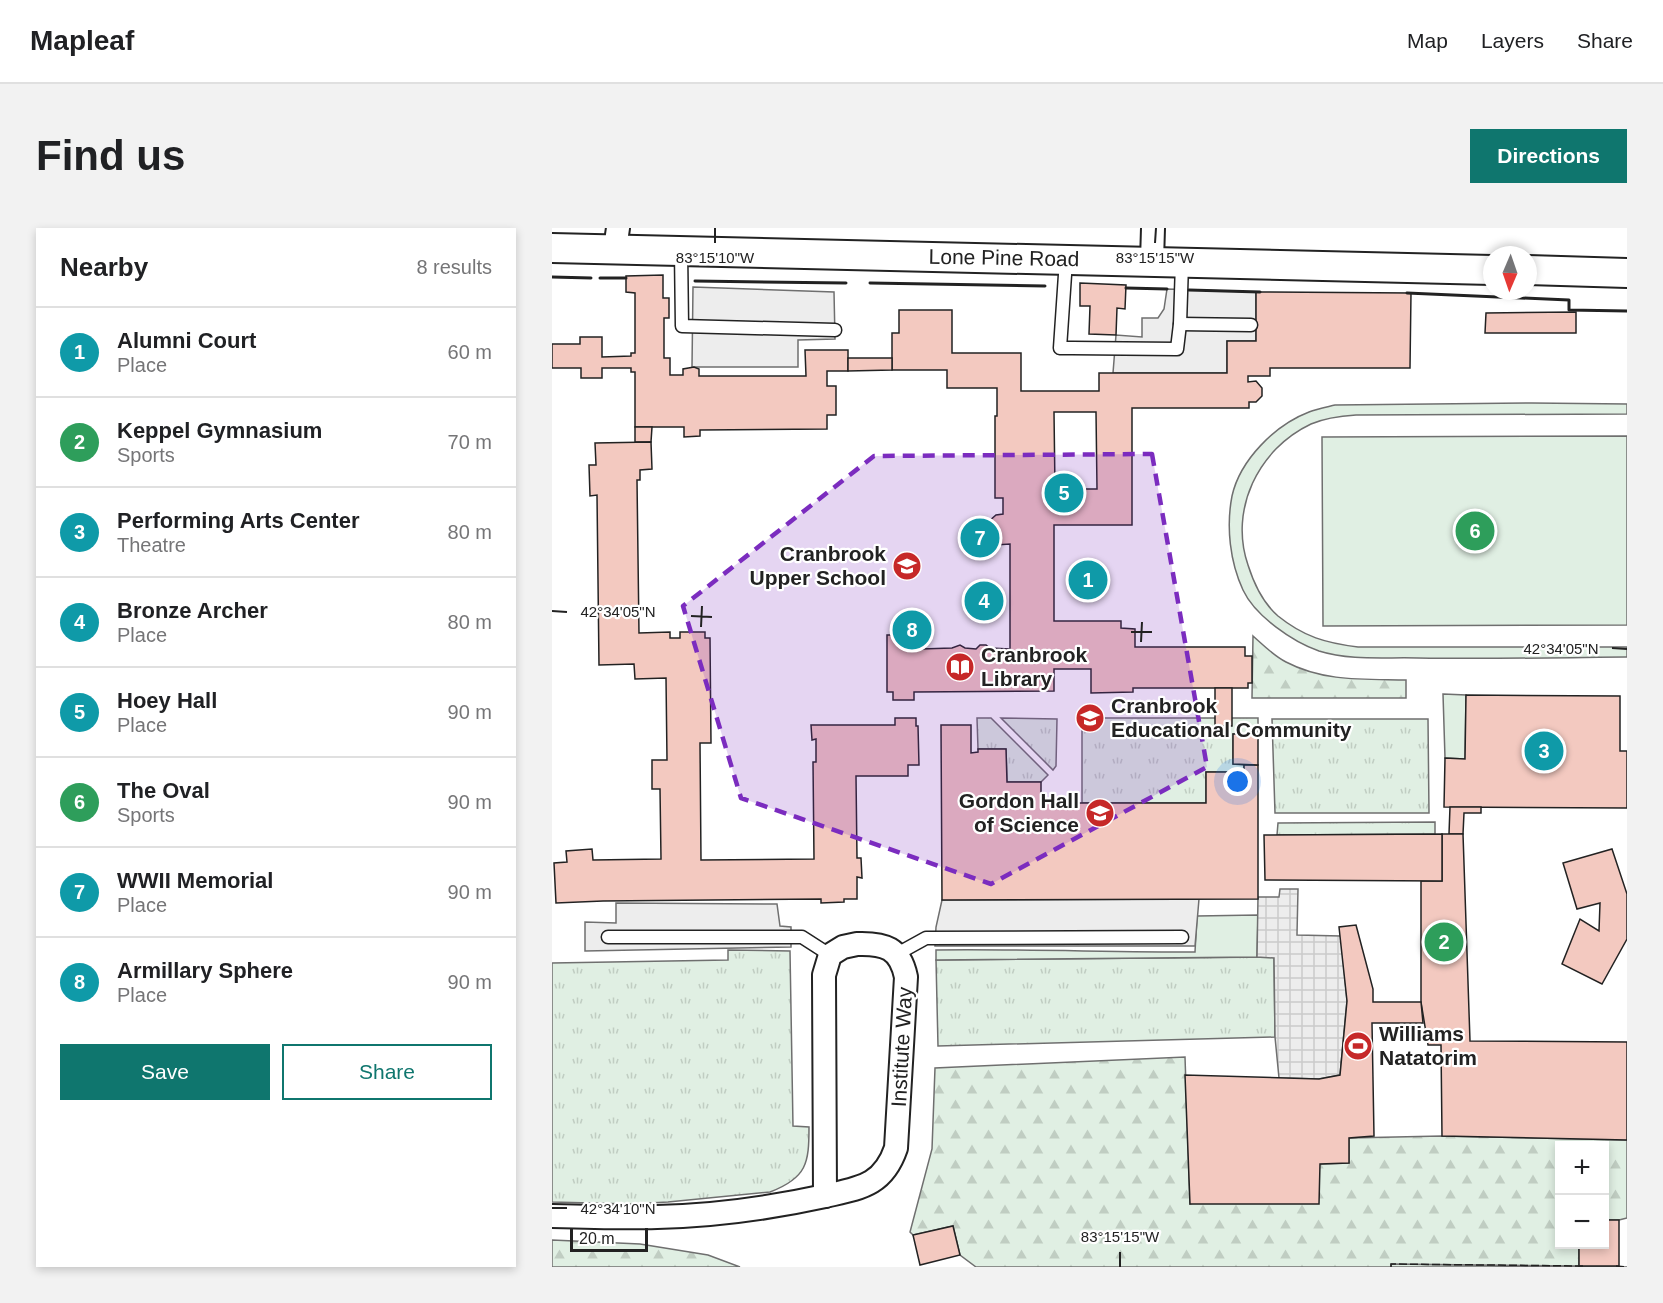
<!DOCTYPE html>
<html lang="en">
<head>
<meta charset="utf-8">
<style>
  body { margin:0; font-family:Arial,sans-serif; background:#f2f2f2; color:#202124 }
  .controls { position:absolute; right:18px; bottom:18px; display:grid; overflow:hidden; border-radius:0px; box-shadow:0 3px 9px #0003 }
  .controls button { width:54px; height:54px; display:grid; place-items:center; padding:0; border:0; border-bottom:2px solid #e0e0e0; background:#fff; color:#202124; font:30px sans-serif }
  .compass { position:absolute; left:931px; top:18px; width:54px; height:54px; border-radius:50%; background:#fff; box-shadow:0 3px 9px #0003; rotate:182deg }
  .scale { position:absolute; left:18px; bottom:15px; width:78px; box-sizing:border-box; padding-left:6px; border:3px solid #222; border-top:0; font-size:16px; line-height:21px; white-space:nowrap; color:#222; -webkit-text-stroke:4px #fff; paint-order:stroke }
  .you { position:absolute; left:686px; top:554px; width:21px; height:21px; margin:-15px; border:4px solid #fff; border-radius:50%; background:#1a73e8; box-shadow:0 0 0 9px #1a73e833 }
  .badge { display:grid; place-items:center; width:39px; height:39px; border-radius:50%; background:#0f766e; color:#fff; font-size:20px; font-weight:700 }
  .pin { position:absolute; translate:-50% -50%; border:3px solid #fff; box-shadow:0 2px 6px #0006 }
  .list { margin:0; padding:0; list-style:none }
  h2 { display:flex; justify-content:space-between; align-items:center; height:78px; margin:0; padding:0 24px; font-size:26px }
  h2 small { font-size:20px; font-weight:400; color:#757577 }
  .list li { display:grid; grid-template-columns:39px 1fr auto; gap:18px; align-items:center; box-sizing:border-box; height:90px; padding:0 24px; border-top:2px solid #e0e0e0 }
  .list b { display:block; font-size:22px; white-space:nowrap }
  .list p { margin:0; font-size:20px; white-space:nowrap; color:#757577 }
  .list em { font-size:20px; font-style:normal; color:#757577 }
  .actions { display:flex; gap:12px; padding:18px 24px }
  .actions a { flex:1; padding:14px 0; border:2px solid #0f766e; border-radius:0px; text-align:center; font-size:21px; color:#0f766e }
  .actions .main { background:#0f766e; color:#fff }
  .map { position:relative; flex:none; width:1075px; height:1039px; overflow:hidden; border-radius:0px }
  header { display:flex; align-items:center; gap:36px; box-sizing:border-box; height:84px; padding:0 30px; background:#fff; border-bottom:2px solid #e0e0e0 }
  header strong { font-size:28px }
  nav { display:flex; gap:33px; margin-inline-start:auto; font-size:21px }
  .intro { display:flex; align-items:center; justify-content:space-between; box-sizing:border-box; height:144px; padding:0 36px }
  h1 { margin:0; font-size:42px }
  .button { padding:15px 27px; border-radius:0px; background:#0f766e; color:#fff; font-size:21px; font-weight:700 }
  main { display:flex; gap:36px; padding:0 36px }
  aside { flex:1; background:#fff; border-radius:0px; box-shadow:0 3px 9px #0003 }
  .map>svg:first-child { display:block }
  .grass { fill:url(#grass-tufts); stroke:#6f6f6f; stroke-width:1.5 }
  .forest { fill:url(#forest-firs); stroke:#6f6f6f; stroke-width:1.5 }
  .garden { fill:#e0efe3; stroke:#6f6f6f; stroke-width:1.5 }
  .parking { fill:#ededed; stroke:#6f6f6f; stroke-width:1.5 }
  .plaza { fill:url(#plaza-grid); stroke:#6f6f6f; stroke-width:1.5 }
  .building { fill:#f3c9c0; stroke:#222; stroke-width:1.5; fill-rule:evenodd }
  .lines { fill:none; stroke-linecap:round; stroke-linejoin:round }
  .service-casing { stroke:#222; stroke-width:15 }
  .minor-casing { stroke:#222; stroke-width:26 }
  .tertiary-casing { stroke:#222; stroke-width:32 }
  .service { stroke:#fff; stroke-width:12 }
  .minor { stroke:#fff; stroke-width:22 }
  .tertiary { stroke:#fff; stroke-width:28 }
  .fence { stroke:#222; stroke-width:1.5; stroke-dasharray:8 3; stroke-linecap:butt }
  .wall { stroke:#222; stroke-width:3 }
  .marked { fill:#7b2cbf; fill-opacity:0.2; stroke:#7b2cbf; stroke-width:4.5; stroke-dasharray:12 8; stroke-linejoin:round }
  .ticks { fill:none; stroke:#222; stroke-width:2 }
  .labels { text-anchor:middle; stroke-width:4.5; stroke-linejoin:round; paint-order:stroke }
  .street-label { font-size:21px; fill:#222; stroke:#fff }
  .poi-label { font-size:21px; font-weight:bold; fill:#222; stroke:#fff; text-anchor:start }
  .ticks-label { font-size:15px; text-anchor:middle; fill:#222; stroke:#fff; stroke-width:4.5; stroke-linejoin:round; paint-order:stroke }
</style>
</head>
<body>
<header>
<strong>Mapleaf</strong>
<nav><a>Map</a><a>Layers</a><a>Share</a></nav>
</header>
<div class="intro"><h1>Find us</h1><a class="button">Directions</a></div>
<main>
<aside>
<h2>Nearby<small>8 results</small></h2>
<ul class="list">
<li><span class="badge" style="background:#0f9aa8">1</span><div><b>Alumni Court</b><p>Place</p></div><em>60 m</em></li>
<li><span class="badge" style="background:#2e9e5b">2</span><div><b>Keppel Gymnasium</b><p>Sports</p></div><em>70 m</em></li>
<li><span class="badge" style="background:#0f9aa8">3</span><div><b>Performing Arts Center</b><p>Theatre</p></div><em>80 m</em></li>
<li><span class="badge" style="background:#0f9aa8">4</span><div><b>Bronze Archer</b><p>Place</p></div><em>80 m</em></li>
<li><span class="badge" style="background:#0f9aa8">5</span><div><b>Hoey Hall</b><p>Place</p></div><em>90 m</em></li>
<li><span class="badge" style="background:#2e9e5b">6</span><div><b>The Oval</b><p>Sports</p></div><em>90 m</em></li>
<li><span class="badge" style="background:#0f9aa8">7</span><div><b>WWII Memorial</b><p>Place</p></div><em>90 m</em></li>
<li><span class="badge" style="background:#0f9aa8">8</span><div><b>Armillary Sphere</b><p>Place</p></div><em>90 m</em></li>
</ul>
<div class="actions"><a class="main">Save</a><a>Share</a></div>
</aside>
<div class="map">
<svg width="1075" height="1039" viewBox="0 0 1075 1039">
  <defs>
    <pattern id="grass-tufts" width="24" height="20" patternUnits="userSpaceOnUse" patternTransform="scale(1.5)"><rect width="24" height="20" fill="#e0efe3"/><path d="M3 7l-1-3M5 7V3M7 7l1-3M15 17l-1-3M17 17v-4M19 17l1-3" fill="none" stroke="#c0cdc2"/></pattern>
    <pattern id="forest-firs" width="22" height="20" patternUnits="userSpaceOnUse" patternTransform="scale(1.5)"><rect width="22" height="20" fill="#e0efe3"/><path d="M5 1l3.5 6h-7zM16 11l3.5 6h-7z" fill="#c0cdc2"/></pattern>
    <pattern id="plaza-grid" width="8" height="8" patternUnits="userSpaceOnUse" patternTransform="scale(1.5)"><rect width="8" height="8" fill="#ededed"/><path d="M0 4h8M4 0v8" fill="none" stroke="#cbcbcb"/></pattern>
  </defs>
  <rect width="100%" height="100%" fill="#fff"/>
  <g class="grass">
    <path d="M425,490H439L496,547L489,554H455L454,521H426Z"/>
    <path d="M449,490L505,491L504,538L501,542Z"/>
    <path d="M530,490H706V506H681V536L692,537V544H654V575H530Z"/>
    <path d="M720,491H876L877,585H723Z"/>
    <path d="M883,594V606L725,607L726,595Z"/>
    <path d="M176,722L238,723L241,898L257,899C257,935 255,950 218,964L116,974L78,976L0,974V735L176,732Z"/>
    <path d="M722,729L723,809L386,818L384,732Z"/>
    <path d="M839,1036L1075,1039H839Z"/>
  </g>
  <g class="forest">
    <path d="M701,408C711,417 722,428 734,434C772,454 813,451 854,452V470H700Z"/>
    <path d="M633,829L638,976L768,936L797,935V910L890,908L1075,912V990L1067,992H1053L1052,918H1008V1016L1027,1017V1038L839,1036V1039H424L408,1027L401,998L361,1007L358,1004L380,921L383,840Z"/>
    <path d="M0,1012L88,1016L156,1027L188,1039H0Z"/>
  </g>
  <g class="garden">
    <path d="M980,175L1075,176V186L804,187C788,188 773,190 759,196C706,221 677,282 696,337C702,356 711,375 726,388C752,409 774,415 806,419H1075V429C1005,430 936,431 866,430C833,429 799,433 767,423C741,414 703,388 691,362C678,334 674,299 680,268C688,232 723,197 757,184C765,181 775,179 783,177Z"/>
    <path d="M1075,208V397L771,398L770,209Z"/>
    <path d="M891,466L914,467L913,531L893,530Z"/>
    <path d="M706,687L705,729L384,732V722C470,721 556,724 643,724L645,688Z"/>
  </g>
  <g class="parking">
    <path d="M141,59L282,64L283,111L246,112V139H140Z"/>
    <path d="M615,61L704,64V113H675V145H561L564,107L590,109V90H606L612,81Z"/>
    <path d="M647,671L643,718H383L384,699L390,672Z"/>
    <path d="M64,675L225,676L228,698L239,699V719L33,723V694L64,695Z"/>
  </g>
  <path class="plaza" d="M728,661H746L745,707L789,708L795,773L788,847L767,851L727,850L723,809L722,730L705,729L706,669H727Z"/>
  <g class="building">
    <path d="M111,47V70H117V90H112V130H118V147H131V141L142,139L147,141V148H254L253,122H296V143H275V158H284V187H275V201L148,202V208L132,209V199H83V144H79V140H50V150H29V140H0V116H28V109H50V129L79,128V125H83V65L74,64V48Z"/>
    <path d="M528,55L574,57L573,81L565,80L564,107L537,106L538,78H528Z"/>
    <path d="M704,64L859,65L858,140H718V148H696V154L704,153L710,160V168L704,174H697V180H580V297H502V393H569V400L583,401V419H693V428H700V455H696V460H581V464L539,465V441H502V463L362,464V472H341V464H335V407H369V421L400,420L408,417L413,420L424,421L428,417H434L438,420L458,421V316L443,317L437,308L436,294L444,287L451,286V270H443V188H445V160H395V142H340V105H347V82H400V125H469V163H547V145H675V113H704ZM502,184H544L545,261H503Z"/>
    <path d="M1024,84V105H933L934,85Z"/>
    <path d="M296,130H340V142L296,143Z"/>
    <path d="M83,199H100L99,214H83Z"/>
    <path d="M99,214L100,241L88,242V252H85L87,405L118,404V410H128V404H153V410H158L159,515H148L149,632L262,631L261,534H264V511L260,512L259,497H343V490H364V498H366L367,537H356V548H304L305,630H309L310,650L305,649V671H292V674L269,675V671L51,673L4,675L2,635L15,634L14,623L40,621L41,632L109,631L108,561H100V532H115L114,450L83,451L82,436L47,437L45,267L38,268L37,237H44L43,215Z"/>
    <rect x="663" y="460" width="17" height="38"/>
    <path d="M914,467L1068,468V523H1075V580L892,579L893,530L913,531Z"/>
    <path d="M389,497H419V525L426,524V521H454L455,554H489V575H654V544H692V537H706V671L390,672Z"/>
    <path d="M681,506H706V537L681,536Z"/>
    <path d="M898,579H929V585H912L911,606H897Z"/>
    <path d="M890,606H911L918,813L1075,814V912L890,908L889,817H876L869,774V653H890Z"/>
    <path d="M890,606V653L713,652L712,607Z"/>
    <path d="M1060,621L1075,666V711L1050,756L1010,736L1028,691L1047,703L1048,675L1025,681L1011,635Z"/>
    <path d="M804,697L821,761V774H869L871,795H820L822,908L797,910V935L768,936L767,976H638L633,847L767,851L788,847L795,773L787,699Z"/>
    <path d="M1052,992H1067V1038H1027V1016H1052Z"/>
    <path d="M401,998L408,1027L368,1037L361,1007Z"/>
  </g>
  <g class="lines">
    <g class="service-casing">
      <g id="service">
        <path d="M129,23L130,98L283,102"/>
        <path d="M514,32L508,120H520L625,121L628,96L630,35"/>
        <path d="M628,96L699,97"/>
        <path d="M56,709H250L278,727"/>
        <path d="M345,726L374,710L630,709"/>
      </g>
    </g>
    <g class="minor-casing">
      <g id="minor">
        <path d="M63,21L66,0"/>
        <path d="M600,33L601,0"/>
        <path d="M305,716C333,715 348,720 354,749L344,920C331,958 308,960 273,968L272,747L278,727L291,719Z"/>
        <path d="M0,988C35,989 70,990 105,989C162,988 218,980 273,968"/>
      </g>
    </g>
    <g class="tertiary-casing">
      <g id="tertiary">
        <path d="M0,20L940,42"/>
        <path d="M976,42L1075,45"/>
      </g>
    </g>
    <use href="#service" class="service"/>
    <use href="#minor" class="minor"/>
    <use href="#tertiary" class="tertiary"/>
    <g class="fence">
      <path d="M1064,1038L1075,1039"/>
      <path d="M839,1039V1036L1031,1038"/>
    </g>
    <g class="wall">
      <path d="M0,49L39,50"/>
      <path d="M48,50H74"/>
      <path d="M143,53L294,55"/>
      <path d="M318,55L493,58"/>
      <path d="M574,60L615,61"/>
      <path d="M637,62L708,64"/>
      <path d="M855,65L1017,72V82L1075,83"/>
    </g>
  </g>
  <path class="marked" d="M600,226L655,539L439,656L189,570L131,378L322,228Z"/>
  <path class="ticks" d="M163,15V0M603,15L604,0M0,383L15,384M139,388L160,389M149,399L150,378M579,404H600M589,414L590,394M1060,420L1075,421M0,980H15M568,1039V1024"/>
  <defs>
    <g id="school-disc" transform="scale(1.5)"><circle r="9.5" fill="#c62828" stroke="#fff"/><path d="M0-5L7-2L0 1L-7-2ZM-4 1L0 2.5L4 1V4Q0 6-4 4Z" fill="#fff"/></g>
    <g id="library-disc" transform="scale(1.5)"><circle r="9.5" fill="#c62828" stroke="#fff"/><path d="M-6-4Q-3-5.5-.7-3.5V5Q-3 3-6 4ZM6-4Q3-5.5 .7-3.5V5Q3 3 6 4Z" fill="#fff"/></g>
    <g id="stadium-disc" transform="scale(1.5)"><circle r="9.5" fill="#c62828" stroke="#fff"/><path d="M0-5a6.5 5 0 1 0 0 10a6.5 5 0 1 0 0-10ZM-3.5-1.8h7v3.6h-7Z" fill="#fff"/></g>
  </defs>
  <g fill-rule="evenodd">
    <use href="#school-disc" x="355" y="338"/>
    <use href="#library-disc" x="408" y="439"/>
    <use href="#school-disc" x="538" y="490"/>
    <use href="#school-disc" x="548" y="585"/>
    <use href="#stadium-disc" x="806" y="818"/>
  </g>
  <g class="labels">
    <g class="street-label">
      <text transform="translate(452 30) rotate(1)" y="7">Lone Pine Road</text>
      <text transform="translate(350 819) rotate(-87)" y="7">Institute Way</text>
    </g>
    <g class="poi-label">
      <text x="334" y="333" text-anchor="end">Cranbrook<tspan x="334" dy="24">Upper School</tspan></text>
      <text x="429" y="434">Cranbrook<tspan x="429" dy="24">Library</tspan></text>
      <text x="559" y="485">Cranbrook<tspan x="559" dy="24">Educational Community</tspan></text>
      <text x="527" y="580" text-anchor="end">Gordon Hall<tspan x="527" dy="24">of Science</tspan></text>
      <text x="827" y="813">Williams<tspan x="827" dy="24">Natatorim</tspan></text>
    </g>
  </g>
  <g class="ticks-label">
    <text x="163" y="35">83°15'10"W</text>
    <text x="603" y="35">83°15'15"W</text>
    <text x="66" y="389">42°34'05"N</text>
    <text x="1009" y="426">42°34'05"N</text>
    <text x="66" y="986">42°34'10"N</text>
    <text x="568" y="1014">83°15'15"W</text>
  </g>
</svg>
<div class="controls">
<button>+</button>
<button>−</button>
</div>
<svg class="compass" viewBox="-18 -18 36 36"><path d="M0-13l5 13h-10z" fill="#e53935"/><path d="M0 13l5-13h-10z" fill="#757577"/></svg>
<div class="scale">20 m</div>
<div class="you"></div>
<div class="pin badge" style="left:536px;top:352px;background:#0f9aa8">1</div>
<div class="pin badge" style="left:892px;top:714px;background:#2e9e5b">2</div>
<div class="pin badge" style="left:992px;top:523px;background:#0f9aa8">3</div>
<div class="pin badge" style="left:432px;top:373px;background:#0f9aa8">4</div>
<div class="pin badge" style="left:512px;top:265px;background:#0f9aa8">5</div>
<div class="pin badge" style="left:923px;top:303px;background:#2e9e5b">6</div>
<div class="pin badge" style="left:428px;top:310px;background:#0f9aa8">7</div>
<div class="pin badge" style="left:360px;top:402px;background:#0f9aa8">8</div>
</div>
</main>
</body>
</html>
